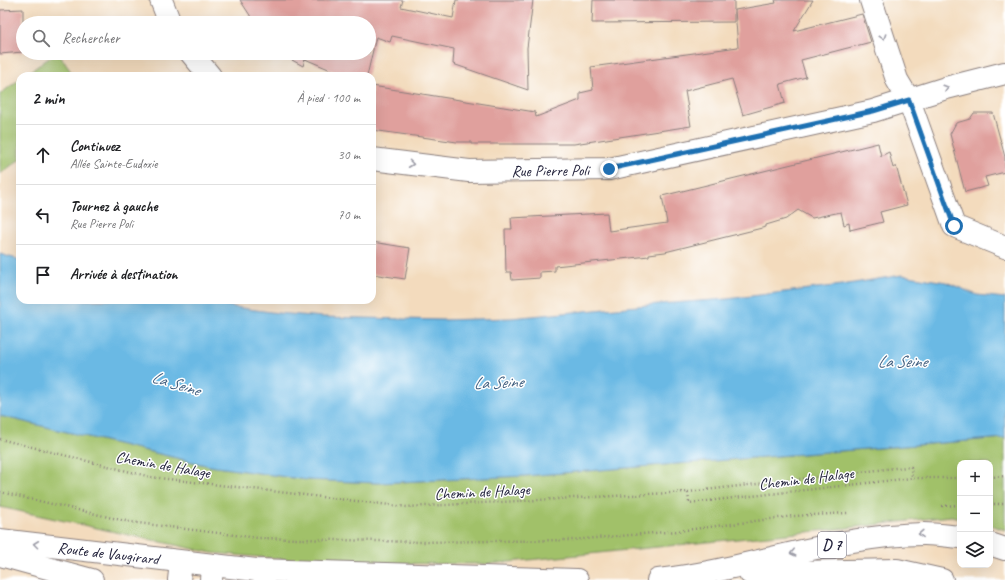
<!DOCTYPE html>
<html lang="fr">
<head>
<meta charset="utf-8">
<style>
  body { margin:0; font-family:Caveat,sans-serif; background:#f6f6f6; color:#202124 }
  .controls { position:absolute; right:12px; bottom:12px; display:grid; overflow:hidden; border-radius:8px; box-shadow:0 4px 16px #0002 }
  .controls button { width:36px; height:36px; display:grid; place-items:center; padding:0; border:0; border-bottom:1px solid #e0e0e0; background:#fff; color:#202124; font:20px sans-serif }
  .stop { position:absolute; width:12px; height:12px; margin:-9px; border:3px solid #1f6fb2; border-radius:50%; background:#fff }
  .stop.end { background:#1f6fb2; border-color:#fff; box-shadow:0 1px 4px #0008 }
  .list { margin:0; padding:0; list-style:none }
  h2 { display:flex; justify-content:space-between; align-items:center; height:52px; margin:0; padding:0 16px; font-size:17px }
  h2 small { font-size:13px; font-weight:400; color:#757577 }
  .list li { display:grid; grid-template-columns:26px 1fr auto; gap:12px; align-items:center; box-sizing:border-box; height:60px; padding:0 16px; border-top:1px solid #e0e0e0 }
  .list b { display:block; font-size:15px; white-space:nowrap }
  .list p { margin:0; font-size:13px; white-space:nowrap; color:#757577 }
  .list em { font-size:13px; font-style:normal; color:#757577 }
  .icon { flex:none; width:22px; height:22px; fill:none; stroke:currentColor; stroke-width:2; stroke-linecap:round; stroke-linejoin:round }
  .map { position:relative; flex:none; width:1005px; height:580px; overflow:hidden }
  .search { position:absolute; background:#fff; box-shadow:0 4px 16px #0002; left:16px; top:16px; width:360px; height:44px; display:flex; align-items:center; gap:10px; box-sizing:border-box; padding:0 14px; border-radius:22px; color:#757577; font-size:15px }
  .panel { position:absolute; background:#fff; box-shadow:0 4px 16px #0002; left:16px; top:72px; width:360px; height:232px; border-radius:12px }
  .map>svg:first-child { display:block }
  .green { fill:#a1c169; stroke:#627252 }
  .water { fill:#6ab9e4; stroke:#466e90 }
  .building { fill:#e0a09d }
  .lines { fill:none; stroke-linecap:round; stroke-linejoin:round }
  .minor-casing { stroke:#8a7e7c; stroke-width:24 }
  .primary-casing { stroke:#8a7e7c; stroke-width:24 }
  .path { stroke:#8a7e7c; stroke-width:2.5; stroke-dasharray:1 3; stroke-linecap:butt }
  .minor { stroke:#fff; stroke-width:22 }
  .primary { stroke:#fff; stroke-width:22 }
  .oneway { stroke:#9c9ca7 }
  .route { stroke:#1f6fb2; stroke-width:5 }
  .labels { text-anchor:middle; stroke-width:3; stroke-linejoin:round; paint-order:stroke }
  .shield { fill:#fff; stroke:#646476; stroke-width:1 }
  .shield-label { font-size:15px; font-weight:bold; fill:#22223b }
  .street-label { font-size:16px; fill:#22223b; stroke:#fff }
  .water-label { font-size:17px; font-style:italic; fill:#3f5e7f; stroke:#fff }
</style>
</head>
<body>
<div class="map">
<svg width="1005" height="580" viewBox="0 0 1005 580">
  <rect width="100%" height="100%" fill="#fff"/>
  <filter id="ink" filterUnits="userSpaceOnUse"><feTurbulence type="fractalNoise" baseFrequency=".025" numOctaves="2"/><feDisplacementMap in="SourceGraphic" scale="8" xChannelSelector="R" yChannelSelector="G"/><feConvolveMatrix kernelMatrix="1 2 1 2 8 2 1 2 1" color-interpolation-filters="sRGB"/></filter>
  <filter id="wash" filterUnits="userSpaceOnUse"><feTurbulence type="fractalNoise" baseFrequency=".012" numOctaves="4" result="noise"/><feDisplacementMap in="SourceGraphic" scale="16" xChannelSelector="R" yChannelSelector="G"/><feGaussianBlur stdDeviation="0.9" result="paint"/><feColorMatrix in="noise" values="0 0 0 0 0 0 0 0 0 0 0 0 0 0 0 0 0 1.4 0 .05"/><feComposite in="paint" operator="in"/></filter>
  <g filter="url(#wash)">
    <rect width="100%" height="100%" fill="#f3dbbd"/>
    <g class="green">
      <path d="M56,53H58L74,76H24Z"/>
      <path d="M20,79V159L0,174V94Z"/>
      <path d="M0,416L210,466L307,480L378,483L524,476L1005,438V530L990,525V463H960V518L951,516L847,528L489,564L329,563L212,553L0,507Z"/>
    </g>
    <path class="water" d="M0,254L20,260V300H204L234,307L278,313L323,317L442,320L511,318L659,304L727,299L842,285L902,275L946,282L977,295L1005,298V438L524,476L378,483L307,480L210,466L0,416Z"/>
    <g id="blocks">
      <g class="building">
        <path d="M240,0H403L401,7L453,18L456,0H533L527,48L528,90L453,64L454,49L392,36L390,42L376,37L367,76H345L305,59L303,66L279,53H369V23H255Z"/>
        <path d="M593,0H734V22L592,23Z"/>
        <path d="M775,0H813L794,31L862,14L871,42L801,60L806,77L780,84L785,103L743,115L732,79L685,91L691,126L574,144H471V142H457L372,130V86L535,112L536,117L580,100V93L593,90L591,67L738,47L735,10L776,3Z"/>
        <path d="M23,9V52L0,54V10Z"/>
        <path d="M974,113H993L1005,157V172L985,177L988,186L965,192L950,134L956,123L970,119Z"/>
        <path d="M878,143L881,156L889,152L893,168L896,166L907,205L880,212L883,222L850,230L849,223L844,225L841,212L812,218L798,210L786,219L766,225V227L665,252L649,254V256L555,266V271L540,272V278L512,280L511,272H506L505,229H512L511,218L607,213L609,231L667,223L662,196Z"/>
        <path d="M372,242L410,248L405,279L372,274Z"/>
      </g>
    </g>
  </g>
  <g filter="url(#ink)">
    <use href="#blocks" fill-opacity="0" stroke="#8a7e7c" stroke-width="1"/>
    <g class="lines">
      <g class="minor-casing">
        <g id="minor">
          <path d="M161,0L170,23"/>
          <path d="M871,0L897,80L909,100L954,226L1005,247"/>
          <path d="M191,53L210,76"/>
          <path id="s1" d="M372,159L469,171L609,169L873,111L946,88L1005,73"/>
          <path d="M179,580L181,563"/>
          <path d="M211,580L212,566"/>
        </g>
      </g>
      <g class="primary-casing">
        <g id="primary">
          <path id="s2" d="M0,540L256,570L577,580"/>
          <path d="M990,544L1005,549"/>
          <path d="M0,555L92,580"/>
          <path d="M750,573L897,570L942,580"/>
          <path d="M658,580C748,570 833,535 924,534C936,534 948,536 960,537"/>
        </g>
      </g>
      <g class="path">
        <path d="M0,439L151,477L407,507L688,492L689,503L912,478H960"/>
        <path d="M990,477L1005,476"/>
        <path d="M0,492L130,522L258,538L421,542L572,540L678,531L794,516L848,513"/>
        <path d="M688,492L895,468L911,467L912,478"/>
        <path d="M990,504H1005"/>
        <path d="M942,506L960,505"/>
      </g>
      <use href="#minor" class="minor"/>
      <use href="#primary" class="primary"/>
    </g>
    <defs><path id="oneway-chevron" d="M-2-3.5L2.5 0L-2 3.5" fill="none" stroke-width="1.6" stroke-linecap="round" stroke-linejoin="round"/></defs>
    <g class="oneway">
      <use href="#oneway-chevron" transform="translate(883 37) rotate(72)"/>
      <use href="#oneway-chevron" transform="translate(946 88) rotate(-16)"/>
      <use href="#oneway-chevron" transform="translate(411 164) rotate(7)"/>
      <use href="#oneway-chevron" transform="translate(921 534) rotate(178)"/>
      <use href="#oneway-chevron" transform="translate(36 544) rotate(-173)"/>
      <use href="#oneway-chevron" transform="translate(793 553) rotate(167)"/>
    </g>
  </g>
  <g class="lines" filter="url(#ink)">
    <path class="route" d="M609,169L873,111L909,100L954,226"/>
  </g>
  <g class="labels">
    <rect class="shield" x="818" y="532" width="28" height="26" rx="3"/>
    <g class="shield-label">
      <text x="832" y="550">D 7</text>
    </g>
    <g class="street-label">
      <text dy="6" stroke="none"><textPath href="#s1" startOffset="179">Rue Pierre Poli</textPath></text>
      <text transform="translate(163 464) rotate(10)" y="6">Chemin de Halage</text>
      <text transform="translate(806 478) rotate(-7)" y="6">Chemin de Halage</text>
      <text transform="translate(482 491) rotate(-3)" y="6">Chemin de Halage</text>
      <text dy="6" stroke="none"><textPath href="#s2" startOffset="109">Route de Vaugirard</textPath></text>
    </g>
    <g class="water-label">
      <text x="902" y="367">La Seine</text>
      <text transform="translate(498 382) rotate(-2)" y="6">La Seine</text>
      <text transform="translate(176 383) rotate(17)" y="6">La Seine</text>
    </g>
  </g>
</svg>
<div class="controls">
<button>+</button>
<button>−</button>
<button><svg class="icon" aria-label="layers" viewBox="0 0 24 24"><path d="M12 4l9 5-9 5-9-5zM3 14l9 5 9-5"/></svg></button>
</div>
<div class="stop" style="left:954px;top:226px"></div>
<div class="stop end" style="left:609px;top:169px"></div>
<div class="search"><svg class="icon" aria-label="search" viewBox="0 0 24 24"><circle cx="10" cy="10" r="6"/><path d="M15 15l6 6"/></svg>Rechercher</div>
<section class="panel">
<h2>2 min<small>À pied · 100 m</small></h2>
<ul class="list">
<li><svg class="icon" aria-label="ahead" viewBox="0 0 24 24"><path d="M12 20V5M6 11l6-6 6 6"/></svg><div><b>Continuez</b><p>Allée Sainte-Eudoxie</p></div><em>30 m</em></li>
<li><svg class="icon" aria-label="left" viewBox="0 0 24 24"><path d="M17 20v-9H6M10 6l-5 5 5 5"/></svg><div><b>Tournez à gauche</b><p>Rue Pierre Poli</p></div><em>70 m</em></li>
<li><svg class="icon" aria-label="arrive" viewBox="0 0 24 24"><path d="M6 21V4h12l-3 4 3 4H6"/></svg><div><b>Arrivée à destination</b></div></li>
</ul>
</section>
</div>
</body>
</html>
